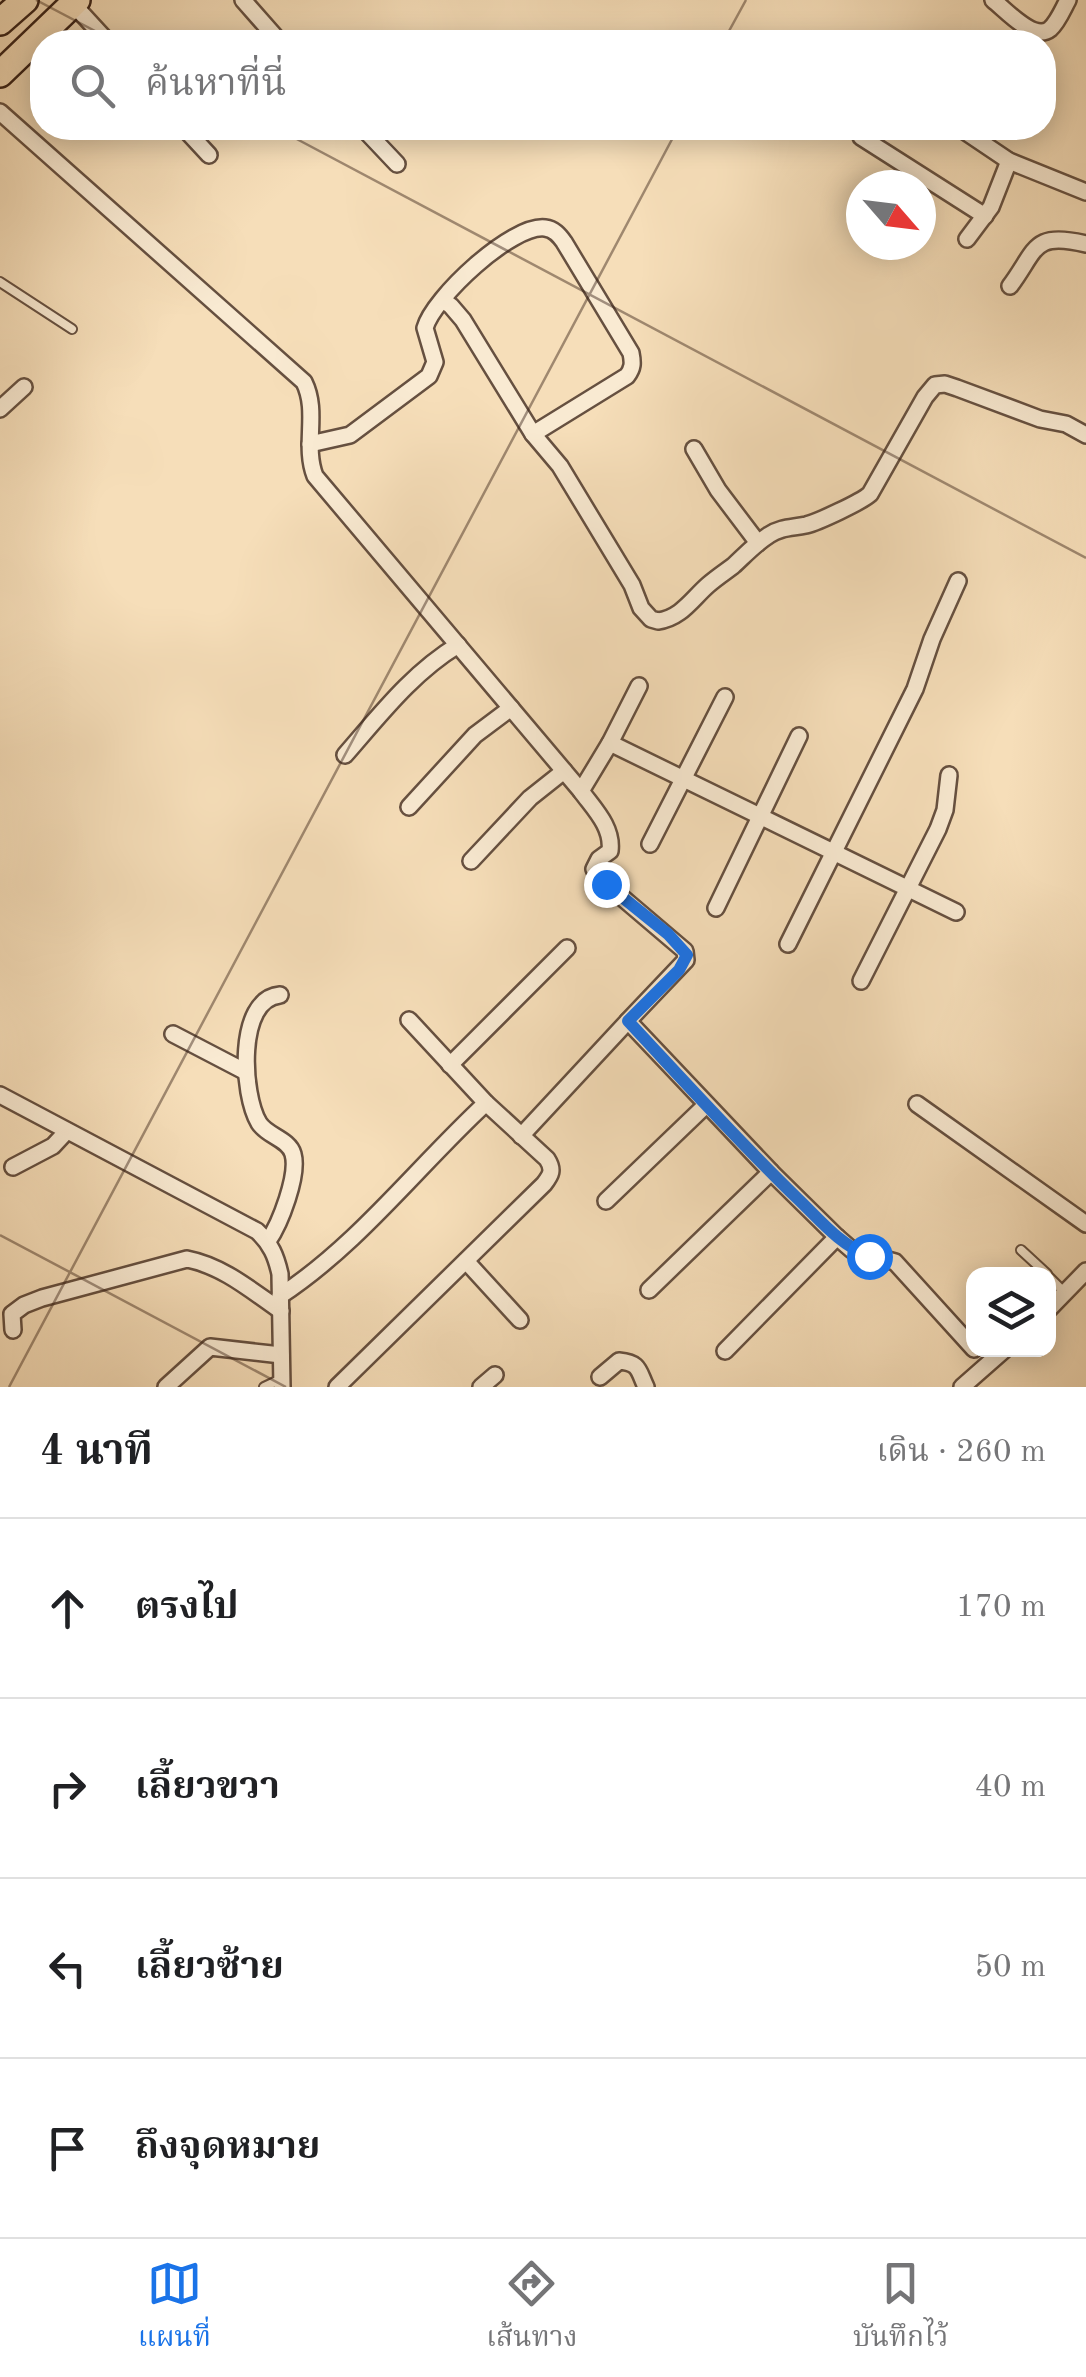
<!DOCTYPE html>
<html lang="th">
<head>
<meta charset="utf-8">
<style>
  body { margin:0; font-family:"Old Standard TT","Noto Serif Thai",serif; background:#f6f6f6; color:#202124 }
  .controls { position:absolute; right:30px; bottom:30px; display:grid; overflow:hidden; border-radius:20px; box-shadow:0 5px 25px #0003 }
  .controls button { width:90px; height:90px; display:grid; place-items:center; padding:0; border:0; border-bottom:2px solid #e0e0e0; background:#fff; color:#202124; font:50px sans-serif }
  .compass { position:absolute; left:846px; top:170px; width:90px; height:90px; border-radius:50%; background:#fff; box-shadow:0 5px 25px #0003; rotate:118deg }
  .stop { position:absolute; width:30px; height:30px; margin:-22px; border:8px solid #1a73e8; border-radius:50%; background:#fff }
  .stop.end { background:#1a73e8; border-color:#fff; box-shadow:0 2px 10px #0008 }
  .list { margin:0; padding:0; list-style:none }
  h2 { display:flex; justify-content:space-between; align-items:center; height:130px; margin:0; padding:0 40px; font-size:42px }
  h2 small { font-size:32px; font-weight:400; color:#757577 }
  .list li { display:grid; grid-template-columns:65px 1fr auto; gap:30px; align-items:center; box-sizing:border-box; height:180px; padding:0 40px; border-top:2px solid #e0e0e0 }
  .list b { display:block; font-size:38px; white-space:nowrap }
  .list em { font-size:32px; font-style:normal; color:#757577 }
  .icon { flex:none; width:55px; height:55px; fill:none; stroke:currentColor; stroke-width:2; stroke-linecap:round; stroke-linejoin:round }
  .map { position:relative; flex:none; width:1086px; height:1387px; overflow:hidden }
  .search { position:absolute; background:#fff; box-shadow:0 5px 25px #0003; left:30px; right:30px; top:30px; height:110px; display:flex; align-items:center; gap:25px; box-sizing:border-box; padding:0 35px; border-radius:40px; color:#757577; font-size:38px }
  .sheet { height:850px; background:#fff }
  nav { display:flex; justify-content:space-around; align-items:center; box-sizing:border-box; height:140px; border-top:2px solid #e0e0e0; background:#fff; font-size:28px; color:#757577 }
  nav a { display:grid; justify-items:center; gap:5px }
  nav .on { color:#1a73e8 }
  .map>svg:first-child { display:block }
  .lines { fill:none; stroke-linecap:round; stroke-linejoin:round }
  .service-casing { stroke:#665040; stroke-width:12 }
  .minor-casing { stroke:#665040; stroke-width:20 }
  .primary-casing { stroke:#362017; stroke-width:30 }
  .service { stroke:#f9ead2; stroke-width:8 }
  .minor { stroke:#f9ead2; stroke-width:15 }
  .primary { stroke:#f6deb9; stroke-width:25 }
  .route { stroke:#1a73e8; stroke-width:12 }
  .ticks { fill:none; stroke:#362017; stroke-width:2.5; stroke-opacity:0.45 }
</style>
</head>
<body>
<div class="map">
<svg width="1086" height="1387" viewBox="0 0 1086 1387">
  <rect width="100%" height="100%" fill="#f6deb9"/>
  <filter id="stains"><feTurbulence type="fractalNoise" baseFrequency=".002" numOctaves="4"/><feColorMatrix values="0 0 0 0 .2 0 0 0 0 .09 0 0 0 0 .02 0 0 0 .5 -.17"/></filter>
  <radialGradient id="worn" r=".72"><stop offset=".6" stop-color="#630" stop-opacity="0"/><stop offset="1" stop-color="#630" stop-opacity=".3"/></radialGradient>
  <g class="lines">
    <g class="service-casing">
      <g id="service">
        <path d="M0,282L72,329"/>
        <path d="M1021,1250L1047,1274"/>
        <path d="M1048,1276L1065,1293"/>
        <path d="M264,1387L281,1379"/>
      </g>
    </g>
    <g class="minor-casing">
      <g id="minor">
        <path d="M243,0L280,42"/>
        <path d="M993,0C1006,10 1034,42 1050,29C1058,22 1063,9 1068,0"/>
        <path d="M73,4L108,42"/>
        <path d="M0,112L304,382C319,412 303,445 315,476L581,791C594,809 613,827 610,851L599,859L594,869L598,877L685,951L686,960L628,1021L771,1172L837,1237L852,1250L895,1262L974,1349"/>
        <path d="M184,128L209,155"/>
        <path d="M363,128L397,164"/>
        <path d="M960,128L1009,161L1086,192"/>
        <path d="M861,137L985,216"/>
        <path d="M967,239L991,207L1009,161"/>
        <path d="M1010,286C1037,250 1032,231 1086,244"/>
        <path d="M443,300L451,306L463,320L533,434L560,466L632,585L641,608L651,619L658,621C681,618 692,599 708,585C716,578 725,572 733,566C745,555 756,543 769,535C781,527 792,528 806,525C818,522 861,502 870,494L925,397L935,385L945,384L957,388L1040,419L1066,424L1086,435"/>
        <path d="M0,409L24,387"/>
        <path d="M310,444L350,435L429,376L435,362L425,328C433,298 512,224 545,228C554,229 559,235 564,242L631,353C633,363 633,368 627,376L533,434"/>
        <path d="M694,449L718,490L758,543"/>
        <path d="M610,743L956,912"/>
        <path d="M345,755C380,715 412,673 458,645"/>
        <path d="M581,791L610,743L639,686"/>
        <path d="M409,807L475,735L511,708"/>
        <path d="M650,844L725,697"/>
        <path d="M471,861L530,798L564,771"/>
        <path d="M716,908L799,736"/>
        <path d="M788,944L915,689L932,639L958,581"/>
        <path d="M861,981L938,829L945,810L949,775"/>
        <path d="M173,1034L246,1072"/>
        <path d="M450,1065L567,948"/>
        <path d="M0,1095L257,1231C271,1244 276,1256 280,1274L282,1387"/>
        <path d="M917,1104L1086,1224"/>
        <path d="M521,1136L628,1021"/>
        <path d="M13,1167L53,1146L67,1131"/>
        <path d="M606,1201L706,1105"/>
        <path d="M268,1241C280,1224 299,1175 293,1154C289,1139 267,1136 259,1123C242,1095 236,999 280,995"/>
        <path d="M466,1261L520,1320"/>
        <path d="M649,1290L771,1172"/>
        <path d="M280,1296C359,1244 417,1167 486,1103"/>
        <path d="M1048,1310L1086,1271"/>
        <path d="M13,1330L12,1314L24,1305L42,1298L187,1259C223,1266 252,1291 281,1311"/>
        <path d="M725,1351L837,1237"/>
        <path d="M600,1377L619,1361C640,1363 638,1370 646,1387"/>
        <path d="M166,1387L210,1347L281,1355"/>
        <path d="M337,1387L544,1184C551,1175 554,1170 547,1159L486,1103L409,1020"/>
        <path d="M481,1387L495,1375"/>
        <path d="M962,1387L1004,1350"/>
      </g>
    </g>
    <g class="primary-casing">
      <g id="primary">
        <path d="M0,22L25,0"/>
        <path d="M0,74L77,0"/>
      </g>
    </g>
    <use href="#service" class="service"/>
    <use href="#minor" class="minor"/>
    <use href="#primary" class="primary"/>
  </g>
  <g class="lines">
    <path class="route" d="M606,884L668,934L687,955L679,970L628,1021C684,1081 739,1142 798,1199C820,1220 840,1245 869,1256"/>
  </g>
  <path class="ticks" d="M36,0L116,42M723,42L746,0M276,128L1086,558M0,1235L286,1387M9,1387L678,128"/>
  <rect width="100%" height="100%" filter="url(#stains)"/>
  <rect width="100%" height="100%" fill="url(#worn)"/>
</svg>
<div class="controls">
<button><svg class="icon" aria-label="layers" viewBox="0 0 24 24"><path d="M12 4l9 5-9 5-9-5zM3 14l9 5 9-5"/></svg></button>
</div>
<svg class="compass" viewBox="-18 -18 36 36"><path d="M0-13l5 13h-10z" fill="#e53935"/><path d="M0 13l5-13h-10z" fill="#757577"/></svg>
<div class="stop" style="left:869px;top:1256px"></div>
<div class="stop end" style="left:606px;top:884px"></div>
<div class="search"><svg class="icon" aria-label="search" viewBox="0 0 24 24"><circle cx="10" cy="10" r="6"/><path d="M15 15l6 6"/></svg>ค้นหาที่นี่</div>
</div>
<section class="sheet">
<h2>4 นาที<small>เดิน · 260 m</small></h2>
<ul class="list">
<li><svg class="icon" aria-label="ahead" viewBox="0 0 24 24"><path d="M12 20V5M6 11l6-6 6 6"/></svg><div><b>ตรงไป</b></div><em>170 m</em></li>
<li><svg class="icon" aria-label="right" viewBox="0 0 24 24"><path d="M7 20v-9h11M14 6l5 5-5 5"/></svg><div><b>เลี้ยวขวา</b></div><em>40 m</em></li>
<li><svg class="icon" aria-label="left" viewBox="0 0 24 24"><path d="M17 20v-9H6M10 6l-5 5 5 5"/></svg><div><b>เลี้ยวซ้าย</b></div><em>50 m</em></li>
<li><svg class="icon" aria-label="arrive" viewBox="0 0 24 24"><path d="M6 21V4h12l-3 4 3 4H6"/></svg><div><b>ถึงจุดหมาย</b></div></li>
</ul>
</section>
<nav>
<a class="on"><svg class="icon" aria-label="map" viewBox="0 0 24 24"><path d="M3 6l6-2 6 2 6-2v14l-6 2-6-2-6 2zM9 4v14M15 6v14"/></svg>แผนที่</a>
<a><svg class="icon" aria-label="directions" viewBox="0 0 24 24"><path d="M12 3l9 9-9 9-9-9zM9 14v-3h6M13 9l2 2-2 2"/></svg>เส้นทาง</a>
<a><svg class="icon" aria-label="saved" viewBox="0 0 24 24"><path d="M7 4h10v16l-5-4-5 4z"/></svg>บันทึกไว้</a>
</nav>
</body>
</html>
